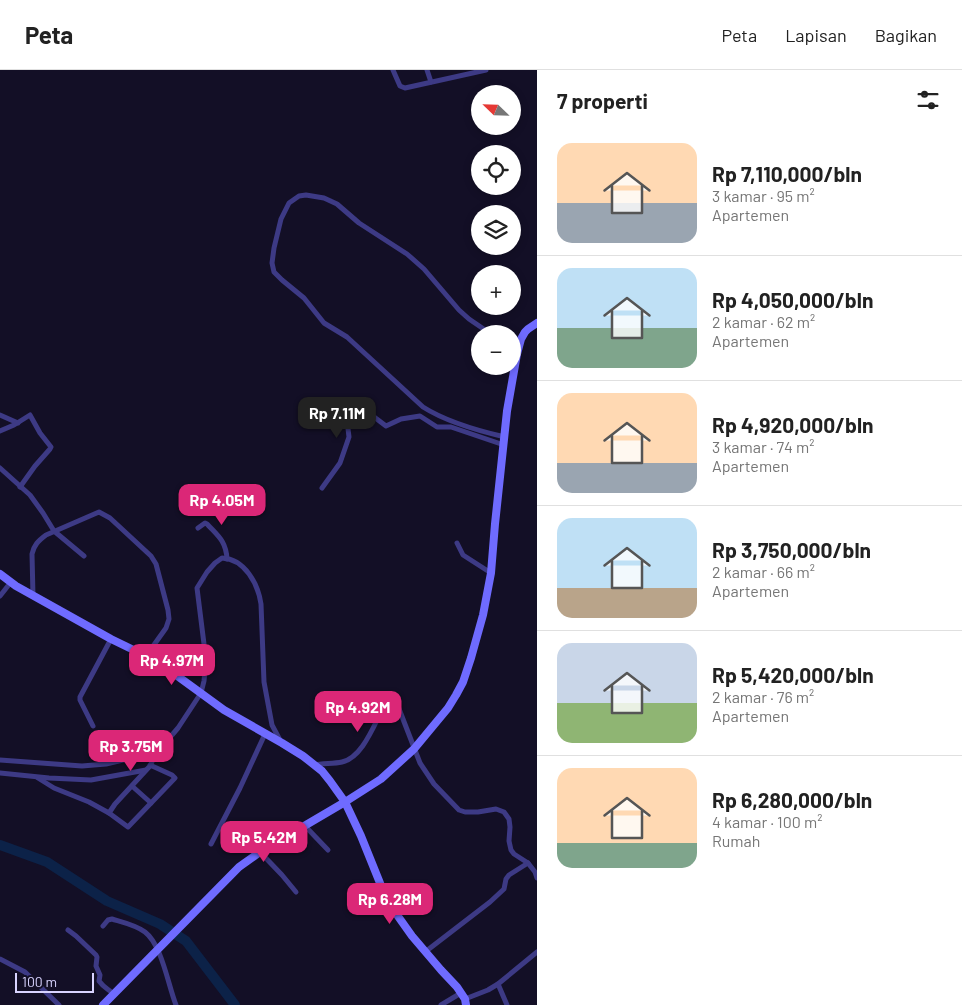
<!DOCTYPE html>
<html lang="id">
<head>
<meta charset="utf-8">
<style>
  :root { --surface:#fff; --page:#f6f6f6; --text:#222; --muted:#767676; --line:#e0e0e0; --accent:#db2777 }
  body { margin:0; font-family:Barlow,sans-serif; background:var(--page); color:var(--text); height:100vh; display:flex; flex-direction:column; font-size:19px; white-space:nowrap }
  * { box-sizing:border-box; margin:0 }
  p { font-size:16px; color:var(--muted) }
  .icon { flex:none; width:28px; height:28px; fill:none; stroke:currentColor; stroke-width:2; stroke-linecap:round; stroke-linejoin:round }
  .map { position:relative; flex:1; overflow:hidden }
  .details { display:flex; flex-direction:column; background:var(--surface); width:425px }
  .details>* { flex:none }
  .needle { width:32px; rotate:293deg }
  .fabs { position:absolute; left:471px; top:15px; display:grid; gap:10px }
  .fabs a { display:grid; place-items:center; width:50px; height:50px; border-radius:50%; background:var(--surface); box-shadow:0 2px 8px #0003; font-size:25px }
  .scale { position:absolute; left:15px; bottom:12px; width:79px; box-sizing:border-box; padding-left:5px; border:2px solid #d9d4ff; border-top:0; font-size:14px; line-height:18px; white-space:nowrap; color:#d9d4ff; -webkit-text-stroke:4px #130f26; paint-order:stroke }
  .price { position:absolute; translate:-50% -42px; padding:0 11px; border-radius:10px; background:var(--accent); color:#fff; font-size:16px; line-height:32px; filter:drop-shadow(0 1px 2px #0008) }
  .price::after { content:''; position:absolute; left:50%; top:30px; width:15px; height:11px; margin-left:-8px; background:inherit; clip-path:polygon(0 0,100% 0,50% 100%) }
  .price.current { background:#222; color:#fff }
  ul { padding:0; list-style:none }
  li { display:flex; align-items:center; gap:15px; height:125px; padding:0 20px }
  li+li { border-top:1px solid var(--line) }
  li span { display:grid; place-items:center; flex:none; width:140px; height:100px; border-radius:15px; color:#555 }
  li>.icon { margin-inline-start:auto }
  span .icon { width:60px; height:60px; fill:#fffc; stroke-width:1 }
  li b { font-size:21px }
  h2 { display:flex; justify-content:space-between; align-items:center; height:60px; padding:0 20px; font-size:21px }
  header { display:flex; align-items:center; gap:30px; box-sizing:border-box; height:70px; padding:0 25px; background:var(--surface); border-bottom:1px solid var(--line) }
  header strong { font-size:24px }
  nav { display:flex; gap:28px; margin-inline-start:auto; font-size:18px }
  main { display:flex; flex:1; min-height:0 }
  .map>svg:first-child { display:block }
</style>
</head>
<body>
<header>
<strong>Peta</strong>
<nav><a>Peta</a><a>Lapisan</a><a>Bagikan</a></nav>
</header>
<main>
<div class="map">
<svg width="537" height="935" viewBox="0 0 537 935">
  <rect width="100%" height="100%" fill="#130f26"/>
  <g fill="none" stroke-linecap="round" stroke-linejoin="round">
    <polyline stroke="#0c2248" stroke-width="10" points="0,775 47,792 107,831 160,854 186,871 235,935"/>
    <g stroke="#3d3a85" stroke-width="5">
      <polyline points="393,0 400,16 405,18 486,0"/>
      <polyline points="427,0 431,12"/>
      <path d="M491 264 469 249 459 240 424 199 407 184 359 153 337 134 324 128 306 125 299 126 289 133 281 149 274 178 272 193 274 202 282 210 304 228 324 253 347 267 423 337C445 351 479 361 505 367"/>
      <polyline points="0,345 18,353"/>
      <polyline points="0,361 14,355 30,345 40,363 51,377 50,379 35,396 20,417"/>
      <polyline points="0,398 30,425 43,443 54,461 84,486"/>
      <polyline points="322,418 340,393 349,367 346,342 357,334 386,356 401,349 420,346 437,357 451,357 504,375"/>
      <path d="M198 458 205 453 207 454C218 466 226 471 227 489"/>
      <polyline points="457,473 463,485 491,503"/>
      <polyline points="0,526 11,512"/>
      <path d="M33 526 32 484C34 475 38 471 46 465L99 442 110 448 151 486 156 494 168 540 169 549 166 558 146 586"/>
      <polyline points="93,656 80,630 80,627 111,569"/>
      <path d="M0 690 82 696 106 694 145 685 157 680 166 672 178 658 201 623 204 611 205 600 204 574 197 518 207 502 215 493 222 488C245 489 258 514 261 534L264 612 272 655 281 672"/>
      <polyline points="150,695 172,705 175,708 128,757 109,743 115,734 150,696 157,681"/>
      <path d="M314 695C323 693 333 694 342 692 364 687 375 651 386 633L390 629H394L396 631 420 693 434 714 459 740 465 742H478L496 739 504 742 509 749 510 757 509 771 511 780 514 784 528 793 509 805 506 809 504 819 490 832 425 882"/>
      <polyline points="0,703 49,708 91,710 146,700"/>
      <polyline points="38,708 54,718 89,732 109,743"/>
      <polyline points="132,716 151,733"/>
      <polyline points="305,756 328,780"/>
      <polyline points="211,774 240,718 265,664"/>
      <polyline points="260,782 282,805 296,822"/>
      <polyline points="528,793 535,802 537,808"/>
      <path d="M103 856 108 850 112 849C122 852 136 855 145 862 162 875 168 915 176 935"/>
      <path d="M68 860 76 866 96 885 97 887 96 896 100 905 99 911C104 918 108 919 114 924"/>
      <polyline points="0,889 25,902 59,935"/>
      <polyline points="498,914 507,935"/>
      <polyline points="465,929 488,920 498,914 537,882"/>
      <polyline points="441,935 461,923"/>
    </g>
    <g stroke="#6f6bff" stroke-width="8">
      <polyline points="0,504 16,516 111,569 146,586 165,597 224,640 282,673 303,686 322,701 330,711 345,732 361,766 384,823 390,835 412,866 441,900 457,917 465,929 466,935"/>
      <polyline points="103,935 239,797 260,782 345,732 381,709 414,679 448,638 456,625 463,612 471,588 483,545 491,503 495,454 507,341 517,284 521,269 525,262 528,259 537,253"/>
    </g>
  </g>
</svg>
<div class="fabs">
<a><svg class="needle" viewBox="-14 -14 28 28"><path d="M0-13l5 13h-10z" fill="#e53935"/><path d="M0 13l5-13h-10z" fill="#767676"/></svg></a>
<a><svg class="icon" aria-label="locate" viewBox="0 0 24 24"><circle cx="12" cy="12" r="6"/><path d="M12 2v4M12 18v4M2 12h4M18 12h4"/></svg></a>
<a><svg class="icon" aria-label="layers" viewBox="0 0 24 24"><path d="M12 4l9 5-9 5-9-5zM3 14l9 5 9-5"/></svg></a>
<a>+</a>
<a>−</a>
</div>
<div class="scale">100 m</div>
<b class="price current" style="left:337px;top:369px">Rp 7.11M</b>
<b class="price" style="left:222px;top:456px">Rp 4.05M</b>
<b class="price" style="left:172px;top:616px">Rp 4.97M</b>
<b class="price" style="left:358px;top:663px">Rp 4.92M</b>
<b class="price" style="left:131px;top:702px">Rp 3.75M</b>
<b class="price" style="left:264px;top:793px">Rp 5.42M</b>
<b class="price" style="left:390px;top:855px">Rp 6.28M</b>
</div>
<section class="details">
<h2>7 properti<svg class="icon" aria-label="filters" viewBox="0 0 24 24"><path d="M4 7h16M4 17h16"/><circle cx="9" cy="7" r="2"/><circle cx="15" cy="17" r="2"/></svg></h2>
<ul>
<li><span style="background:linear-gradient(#ffd9b3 60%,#9aa5b1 0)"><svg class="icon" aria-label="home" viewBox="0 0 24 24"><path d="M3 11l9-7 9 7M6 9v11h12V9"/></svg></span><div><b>Rp 7,110,000/bln</b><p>3 kamar · 95 m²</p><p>Apartemen</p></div></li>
<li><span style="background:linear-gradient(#bfe0f5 60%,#7fa58c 0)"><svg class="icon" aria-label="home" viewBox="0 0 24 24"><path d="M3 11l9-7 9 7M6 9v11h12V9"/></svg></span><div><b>Rp 4,050,000/bln</b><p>2 kamar · 62 m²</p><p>Apartemen</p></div></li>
<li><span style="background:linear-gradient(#ffd9b3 70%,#9aa5b1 0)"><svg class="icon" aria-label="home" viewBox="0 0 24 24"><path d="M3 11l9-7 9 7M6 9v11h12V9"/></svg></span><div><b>Rp 4,920,000/bln</b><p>3 kamar · 74 m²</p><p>Apartemen</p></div></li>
<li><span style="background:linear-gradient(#bfe0f5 70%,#b9a48a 0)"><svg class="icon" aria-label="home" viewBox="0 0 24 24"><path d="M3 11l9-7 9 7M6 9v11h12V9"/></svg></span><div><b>Rp 3,750,000/bln</b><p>2 kamar · 66 m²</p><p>Apartemen</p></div></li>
<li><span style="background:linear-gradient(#c9d6e8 60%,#8fb573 0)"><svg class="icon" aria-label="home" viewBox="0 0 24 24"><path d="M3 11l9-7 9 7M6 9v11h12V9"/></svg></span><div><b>Rp 5,420,000/bln</b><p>2 kamar · 76 m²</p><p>Apartemen</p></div></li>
<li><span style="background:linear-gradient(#ffd9b3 75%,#7fa58c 0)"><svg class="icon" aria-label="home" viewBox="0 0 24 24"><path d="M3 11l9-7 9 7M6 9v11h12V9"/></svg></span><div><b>Rp 6,280,000/bln</b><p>4 kamar · 100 m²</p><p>Rumah</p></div></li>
</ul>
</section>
</main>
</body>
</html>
